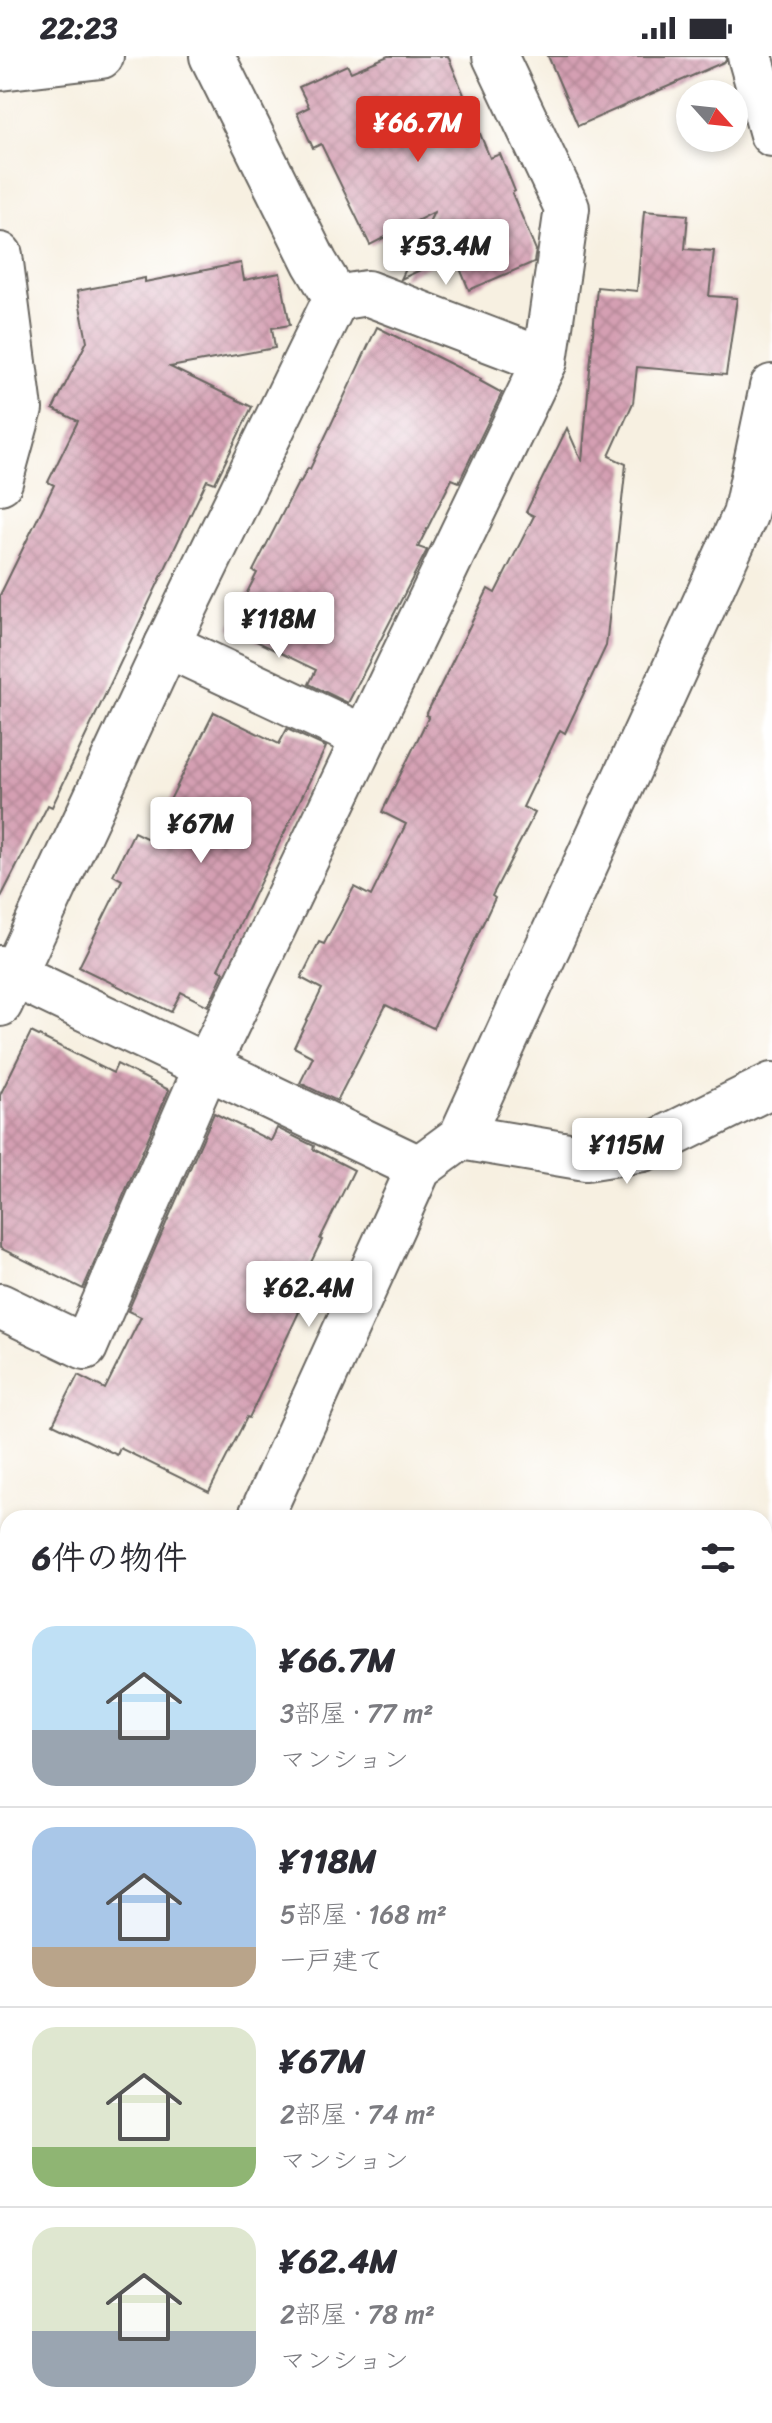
<!DOCTYPE html>
<html lang="ja">
<head>
<meta charset="utf-8">
<style>
  :root { --surface:#fff; --page:#f2f2f3; --text:#2b2b33; --muted:#7c7c81; --line:#e1e1e2; --accent:#d93025 }
  body { margin:0; font-family:Sriracha,"Klee One",sans-serif; background:var(--page); color:var(--text); height:100vh; display:flex; flex-direction:column; font-size:30px; white-space:nowrap }
  * { box-sizing:border-box; margin:0 }
  p { font-size:26px; color:var(--muted) }
  .icon { flex:none; width:44px; height:44px; fill:none; stroke:currentColor; stroke-width:2; stroke-linecap:round; stroke-linejoin:round }
  .map { position:relative; flex:1; overflow:hidden }
  .panel { position:absolute; left:0px; top:1454px; width:772px; height:914px; display:flex; flex-direction:column; background:var(--surface); border-radius:24px 24px 0 0; box-shadow:0 4px 12px #0003 }
  .panel>* { flex:none }
  .needle { width:52px; rotate:117deg }
  .controls { position:absolute; left:676px; top:24px; display:grid; gap:16px }
  .controls a { display:grid; place-items:center; width:72px; height:72px; border-radius:50%; background:var(--surface); box-shadow:0 4px 12px #0003; font-size:40px }
  .price { position:absolute; translate:-50% -68px; padding:0 18px; border-radius:8px; background:#fff; color:#222; font-size:26px; line-height:52px; filter:drop-shadow(0 2px 4px #0008) }
  .price::after { content:''; position:absolute; left:50%; top:48px; width:24px; height:18px; margin-left:-12px; background:inherit; clip-path:polygon(0 0,100% 0,50% 100%) }
  .price.selected { background:var(--accent); color:#fff }
  ul { padding:0; list-style:none }
  li { display:flex; align-items:center; gap:24px; height:200px; padding:0 32px }
  li+li { border-top:2px solid var(--line) }
  li span { display:grid; place-items:center; flex:none; width:224px; height:160px; border-radius:24px; color:#555 }
  li>.icon { margin-inline-start:auto }
  span .icon { width:96px; height:96px; fill:#fffc; stroke-width:1 }
  li b { font-size:34px }
  h2 { display:flex; justify-content:space-between; align-items:center; height:96px; padding:0 32px; font-size:34px }
  .status { display:flex; justify-content:space-between; align-items:center; height:56px; padding:0 40px; background:var(--surface); direction:ltr }
  .status svg { height:22px; fill:currentColor }
  .map>svg:first-child { display:block }
</style>
</head>
<body>
<div class="status"><b>22:23</b><svg viewBox="0 0 49 12"><path d="M0 12V9h3v3zM5 12V6h3v6zM10 12V3h3v9zM15 12V0h3v12zM26 1h20v11H26zM47 4h2v5h-2z"/></svg></div>
<div class="map">
<svg width="772" height="2367" viewBox="0 0 772 2367">
  <defs>
    <pattern id="building-cross-hatch" width="8" height="8" patternUnits="userSpaceOnUse" patternTransform="scale(2)"><rect width="8" height="8" fill="#d49fb2"/><path d="M0 0l8 8M0 8l8-8" fill="none" stroke="#b58898"/></pattern>
  </defs>
  <rect width="100%" height="100%" fill="#fff"/>
  <filter id="ink" filterUnits="userSpaceOnUse"><feTurbulence type="fractalNoise" baseFrequency=".0125" numOctaves="2"/><feDisplacementMap in="SourceGraphic" scale="16" xChannelSelector="R" yChannelSelector="G"/><feConvolveMatrix kernelMatrix="1 2 1 2 8 2 1 2 1" color-interpolation-filters="sRGB"/></filter>
  <filter id="wash" filterUnits="userSpaceOnUse"><feTurbulence type="fractalNoise" baseFrequency=".006" numOctaves="4" result="noise"/><feDisplacementMap in="SourceGraphic" scale="32" xChannelSelector="R" yChannelSelector="G"/><feGaussianBlur stdDeviation="1.8" result="paint"/><feColorMatrix in="noise" values="0 0 0 0 0 0 0 0 0 0 0 0 0 0 0 0 0 1.4 0 .05"/><feComposite in="paint" operator="in"/></filter>
  <g filter="url(#wash)">
    <rect width="100%" height="100%" fill="#f7f0e1"/>
    <g fill="none" stroke-linecap="round" stroke-linejoin="round">
      <g stroke="#4eafcd" stroke-width="88">
        <polyline points="0,2147 8,2147"/>
        <polyline points="764,2200 772,2201"/>
      </g>
    </g>
    <g id="blocks">
      <g fill="url(#building-cross-hatch)">
        <polygon points="388,0 448,0 490,102 500,98 515,135 512,137 536,194 534,206 469,234 454,198 401,223 434,156 370,189 321,88 313,92 297,57 309,51 299,31 347,9 351,16"/>
        <polygon points="548,0 726,0 726,5 578,70"/>
        <polygon points="644,155 688,159 685,193 714,195 709,240 737,242 726,319 637,311 633,347 609,400 626,408 606,590 565,677 560,674 523,751 535,757 492,840 495,842 433,972 386,949 337,1045 300,1027 313,1001 294,991 322,933 301,922 319,886 324,888 354,831 371,840 406,768 382,756 429,660 426,659 488,533 495,537 534,460 526,456 567,372 582,406 597,231 637,235"/>
        <polygon points="241,207 244,224 280,217 290,269 272,272 275,292 170,311 252,351 215,427 207,424 52,751 48,749 0,843 0,539 54,429 48,426 78,365 53,353 87,285 77,235 145,222 145,226"/>
        <polygon points="377,271 481,323 480,325 502,337 459,426 452,423 418,491 427,494 348,647 309,628 316,614 229,572 257,517 253,515 299,425 300,427 308,412 310,413"/>
        <polygon points="214,656 279,688 287,673 326,691 218,913 224,916 208,950 181,936 171,956 79,911 122,824 113,819 134,776 150,784"/>
        <polygon points="31,976 113,1017 117,1008 169,1034 83,1233 0,1192 0,1039"/>
        <polygon points="214,1057 271,1085 277,1072 314,1090 313,1093 354,1114 320,1183 322,1184 289,1251 299,1256 249,1362 247,1361 209,1436 120,1392 117,1399 53,1368 78,1319 105,1333 141,1261 128,1255"/>
      </g>
    </g>
  </g>
  <g filter="url(#ink)">
    <use href="#blocks" fill-opacity="0" stroke="#696661" stroke-width="2"/>
    <g fill="none" stroke-linecap="round" stroke-linejoin="round">
      <defs>
        <g id="minor">
          <polyline points="750,0 772,78"/>
          <polyline points="0,12 101,0"/>
          <polyline points="0,199 20,353 0,426"/>
          <polyline points="336,242 367,237 545,305"/>
          <polyline points="167,589 363,681"/>
          <polyline points="0,912 419,1112"/>
          <polyline points="0,948 167,589 336,242 315,207 212,0"/>
          <polyline points="461,1081 586,1102 643,1093 772,1029"/>
          <polyline points="0,1250 85,1291 207,1010 545,305 567,152 495,0"/>
          <polyline points="260,1462 419,1112 461,1081 745,459 772,331"/>
          <polyline points="764,1899 772,1898"/>
          <polyline points="0,1949 8,1949"/>
          <polyline points="764,2024 772,2024"/>
          <polyline points="0,2310 8,2311"/>
          <polyline points="522,2367 522,2360"/>
        </g>
      </defs>
      <use href="#minor" stroke="#696661" stroke-width="48"/>
      <polyline stroke="#696661" stroke-width="5" stroke-dasharray="2 6" stroke-linecap="butt" points="764,2357 772,2357"/>
      <use href="#minor" stroke="#fff" stroke-width="44"/>
    </g>
  </g>
</svg>
<div class="controls">
<a><svg class="needle" viewBox="-14 -14 28 28"><path d="M0-13l5 13h-10z" fill="#e53935"/><path d="M0 13l5-13h-10z" fill="#7c7c81"/></svg></a>
</div>
<b class="price selected" style="left:418px;top:108px">¥66.7M</b>
<b class="price" style="left:446px;top:231px">¥53.4M</b>
<b class="price" style="left:279px;top:604px">¥118M</b>
<b class="price" style="left:201px;top:809px">¥67M</b>
<b class="price" style="left:627px;top:1130px">¥115M</b>
<b class="price" style="left:309px;top:1273px">¥62.4M</b>
<section class="panel">
<h2>6件の物件<svg class="icon" aria-label="filters" viewBox="0 0 24 24"><path d="M4 7h16M4 17h16"/><circle cx="9" cy="7" r="2"/><circle cx="15" cy="17" r="2"/></svg></h2>
<ul>
<li><span style="background:linear-gradient(#bfe0f5 65%,#9aa5b1 0)"><svg class="icon" aria-label="home" viewBox="0 0 24 24"><path d="M3 11l9-7 9 7M6 9v11h12V9"/></svg></span><div><b>¥66.7M</b><p>3部屋 · 77 m²</p><p>マンション</p></div></li>
<li><span style="background:linear-gradient(#a9c7e8 75%,#b9a48a 0)"><svg class="icon" aria-label="home" viewBox="0 0 24 24"><path d="M3 11l9-7 9 7M6 9v11h12V9"/></svg></span><div><b>¥118M</b><p>5部屋 · 168 m²</p><p>一戸建て</p></div></li>
<li><span style="background:linear-gradient(#dfe7d0 75%,#8fb573 0)"><svg class="icon" aria-label="home" viewBox="0 0 24 24"><path d="M3 11l9-7 9 7M6 9v11h12V9"/></svg></span><div><b>¥67M</b><p>2部屋 · 74 m²</p><p>マンション</p></div></li>
<li><span style="background:linear-gradient(#dfe7d0 65%,#9aa5b1 0)"><svg class="icon" aria-label="home" viewBox="0 0 24 24"><path d="M3 11l9-7 9 7M6 9v11h12V9"/></svg></span><div><b>¥62.4M</b><p>2部屋 · 78 m²</p><p>マンション</p></div></li>
</ul>
</section>
</div>
</body>
</html>
